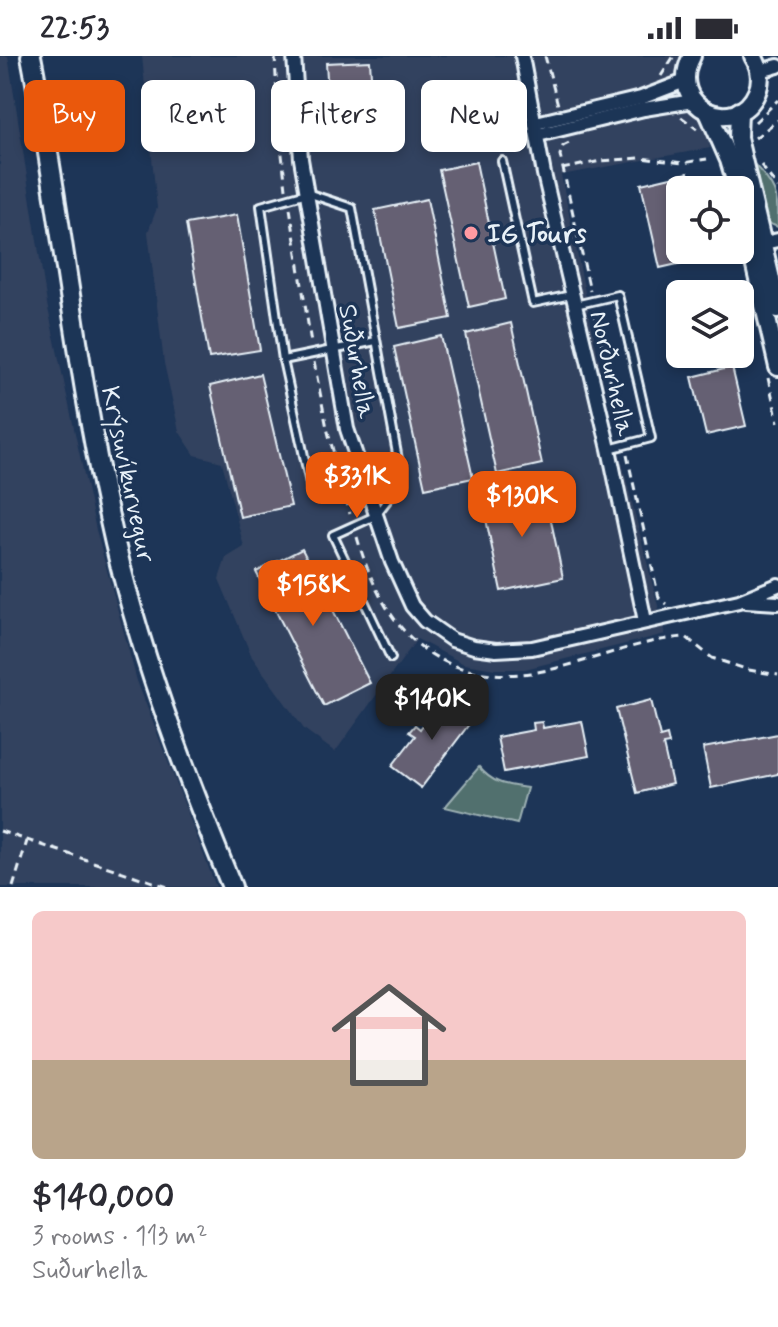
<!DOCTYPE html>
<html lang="en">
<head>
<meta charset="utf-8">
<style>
  :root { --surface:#fff; --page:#f2f2f3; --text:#2b2b33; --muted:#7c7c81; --accent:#ea580c }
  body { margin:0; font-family:Mynerve,sans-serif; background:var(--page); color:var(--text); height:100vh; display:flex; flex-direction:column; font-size:30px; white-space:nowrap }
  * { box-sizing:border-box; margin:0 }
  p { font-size:26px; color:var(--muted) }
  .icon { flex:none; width:44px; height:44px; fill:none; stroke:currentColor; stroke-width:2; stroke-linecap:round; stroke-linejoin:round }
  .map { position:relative; height:831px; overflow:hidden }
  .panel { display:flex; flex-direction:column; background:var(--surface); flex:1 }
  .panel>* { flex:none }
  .top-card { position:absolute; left:24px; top:24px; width:730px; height:72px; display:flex; gap:16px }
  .controls { position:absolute; left:666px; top:120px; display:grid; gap:16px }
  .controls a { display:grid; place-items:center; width:88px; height:88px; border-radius:12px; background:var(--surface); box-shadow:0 4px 12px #0003; font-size:40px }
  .price { position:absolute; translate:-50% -68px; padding:0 18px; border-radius:16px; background:var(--accent); color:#fff; font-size:26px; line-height:52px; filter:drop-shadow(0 2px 4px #0008) }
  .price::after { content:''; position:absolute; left:50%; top:48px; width:24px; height:18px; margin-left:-12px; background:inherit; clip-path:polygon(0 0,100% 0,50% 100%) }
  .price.on { background:#222; color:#fff }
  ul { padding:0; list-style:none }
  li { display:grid; align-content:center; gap:16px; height:424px; padding:0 32px }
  li span { display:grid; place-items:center; height:248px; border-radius:12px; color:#555 }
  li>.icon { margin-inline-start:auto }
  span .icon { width:144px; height:144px; fill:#fffc; stroke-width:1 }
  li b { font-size:34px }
  .pill { padding:0 28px; border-radius:12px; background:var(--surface); box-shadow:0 4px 12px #0003; font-size:28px; line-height:72px }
  .pill.on { background:var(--accent); color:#fff }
  .status { display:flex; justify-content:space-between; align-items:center; height:56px; padding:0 40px; background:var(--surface); direction:ltr }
  .status svg { height:22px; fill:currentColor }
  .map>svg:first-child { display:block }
</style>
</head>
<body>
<div class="status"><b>22:53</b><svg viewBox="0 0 49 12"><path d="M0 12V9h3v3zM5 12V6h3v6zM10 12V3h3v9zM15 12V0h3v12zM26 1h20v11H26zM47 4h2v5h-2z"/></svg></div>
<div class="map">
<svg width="778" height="831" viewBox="0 0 778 831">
  <rect width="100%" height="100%" fill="#1d3557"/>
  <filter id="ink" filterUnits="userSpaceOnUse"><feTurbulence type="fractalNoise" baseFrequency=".0125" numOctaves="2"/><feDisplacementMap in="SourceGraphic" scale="16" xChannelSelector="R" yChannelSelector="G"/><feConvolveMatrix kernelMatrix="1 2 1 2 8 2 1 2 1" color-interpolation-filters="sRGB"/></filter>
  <g filter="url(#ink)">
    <g fill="#33425f">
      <polygon points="0,0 8,0 47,248 96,474 137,625 216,831 0,831"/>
      <polygon points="142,0 693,0 710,92 561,119 610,359 665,578 525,613 495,613 464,608 417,583 335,696 304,673 252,601 219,523 226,502 244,491 222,406 195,399 179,375 164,307 148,176 157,152"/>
    </g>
    <g fill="#516f6e" stroke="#9cb0b3" stroke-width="2">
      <path d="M752 106C776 132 778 135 778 171L765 166Z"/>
      <path d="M479 711C493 728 506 729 527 732L517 768 445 751Z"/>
    </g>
    <g fill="#656173" stroke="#e8f1f8" stroke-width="2">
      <polygon points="370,5 372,35 328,37 326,7"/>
      <polygon points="476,106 505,243 469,251 439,114"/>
      <polygon points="688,117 692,134 680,134 680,194 706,194 708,201 660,212 641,128"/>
      <polygon points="427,143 451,262 399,272 375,154"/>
      <polygon points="237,159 260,294 209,302 186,168"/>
      <polygon points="713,229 715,238 680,238 680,263 674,238"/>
      <polygon points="511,267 542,408 497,418 466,278"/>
      <polygon points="441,280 473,422 425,432 394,291"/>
      <polygon points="732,311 746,370 706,379 692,321"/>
      <polygon points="260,318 291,450 240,461 210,330"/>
      <polygon points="544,431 563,522 501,535 482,444"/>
      <polygon points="302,493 370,627 324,650 256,516"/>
      <polygon points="444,641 473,663 421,732 392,710 415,680 409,676 415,669 420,673"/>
      <polygon points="651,644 660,681 667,679 669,688 663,689 672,728 637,737 616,653"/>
      <polygon points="582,665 589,700 504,716 497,681 534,674 533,667 542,666 543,672"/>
      <polygon points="778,678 778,718 711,732 703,692"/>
    </g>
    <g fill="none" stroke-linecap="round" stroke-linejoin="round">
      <defs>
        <g id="service">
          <polyline points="502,105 533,247 571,239"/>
          <polyline points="575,249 618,239 651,382 609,393"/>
          <polyline points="283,304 376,285"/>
          <polyline points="311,432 283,304 261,150 307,137 352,152 402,425 375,460 333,479 391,602"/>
        </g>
        <g id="minor">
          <polyline points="294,0 301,103 347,373 392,506 412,550 425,565 452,584 474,591 496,594 532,592 739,545 778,529"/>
          <polyline points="522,0 544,118 609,393 645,565"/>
          <polyline points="760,15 778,10"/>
          <polyline points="536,67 641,42 685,25"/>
          <polyline points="538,79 644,53 693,45"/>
          <polyline points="764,187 778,184"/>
          <polyline points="746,545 778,547"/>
        </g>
        <g id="tertiary">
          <path d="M692 0C665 52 737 83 757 36 762 24 760 11 753 0"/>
          <polyline points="739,55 738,82 778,253"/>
          <polyline points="708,56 729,104 738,134"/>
          <polyline points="740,145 778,311"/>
        </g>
        <path id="secondary" d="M31 0C61 154 76 311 110 465 137 591 183 712 232 831"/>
      </defs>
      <use href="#service" stroke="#e8f1f8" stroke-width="12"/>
      <use href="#minor" stroke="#e8f1f8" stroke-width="18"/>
      <use href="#tertiary" stroke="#e8f1f8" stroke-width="22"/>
      <use href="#secondary" stroke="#e8f1f8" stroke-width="24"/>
      <g stroke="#e8f1f8" stroke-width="3" stroke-dasharray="8 6" stroke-linecap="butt">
        <polyline points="275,0 278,64 286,133"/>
        <polyline points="545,0 558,49"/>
        <polyline points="661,20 674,0"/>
        <polyline points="681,61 697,73"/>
        <polyline points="755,66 778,44"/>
        <polyline points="755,82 778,64"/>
        <polyline points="569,87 563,90 560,99 590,235"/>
        <polyline points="761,109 778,132"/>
        <polyline points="562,113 601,105 640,102 683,107 707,103"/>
        <polyline points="290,152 311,287"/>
        <polyline points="594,254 623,380"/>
        <polyline points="314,306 327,372 350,458"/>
        <polyline points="768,322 778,366"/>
        <polyline points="627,399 659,542 666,548"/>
        <path d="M357 481C382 569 431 629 531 617 583 610 634 584 686 581L712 602 749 614 778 619"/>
        <polyline points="0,775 168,831"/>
        <polyline points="13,831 27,785"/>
      </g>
      <use href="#service" stroke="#1d3557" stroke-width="6"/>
      <use href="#minor" stroke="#1d3557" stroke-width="12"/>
      <use href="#tertiary" stroke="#1d3557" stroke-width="16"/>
      <use href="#secondary" stroke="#1d3557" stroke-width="18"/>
    </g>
  </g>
  <circle fill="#ff9aa2" stroke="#1d3557" stroke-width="3" cx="471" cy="177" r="8"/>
  <g text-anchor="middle" stroke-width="7" stroke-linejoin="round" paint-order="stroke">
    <g font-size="26" font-weight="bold" fill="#e8f1f8" stroke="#1d3557" text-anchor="start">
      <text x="487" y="186">IG Tours</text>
    </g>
    <g font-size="26" fill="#e8f1f8" stroke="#1d3557">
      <text transform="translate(358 305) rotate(80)" y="9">Suðurhella</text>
      <text transform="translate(613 317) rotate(77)" y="9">Norðurhella</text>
      <text transform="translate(129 418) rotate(78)" y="9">Krýsuvíkurvegur</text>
    </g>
  </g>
</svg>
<div class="controls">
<a><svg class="icon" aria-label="locate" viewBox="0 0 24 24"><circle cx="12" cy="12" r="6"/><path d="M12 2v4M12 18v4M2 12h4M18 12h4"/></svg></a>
<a><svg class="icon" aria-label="layers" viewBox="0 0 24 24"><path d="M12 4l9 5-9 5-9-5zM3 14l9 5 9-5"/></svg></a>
</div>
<b class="price" style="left:357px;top:464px">$331K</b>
<b class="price" style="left:522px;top:483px">$130K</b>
<b class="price" style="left:313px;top:572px">$158K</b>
<b class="price on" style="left:432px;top:686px">$140K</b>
<div class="top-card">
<a class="pill on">Buy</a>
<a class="pill">Rent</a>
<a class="pill">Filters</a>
<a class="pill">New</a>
</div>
</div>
<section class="panel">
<ul>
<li><span style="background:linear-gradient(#f6c9c9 60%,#b9a48a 0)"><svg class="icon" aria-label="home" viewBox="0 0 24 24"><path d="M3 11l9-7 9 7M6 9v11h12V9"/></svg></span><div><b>$140,000</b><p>3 rooms · 113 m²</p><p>Suðurhella</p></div></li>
</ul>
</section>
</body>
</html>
